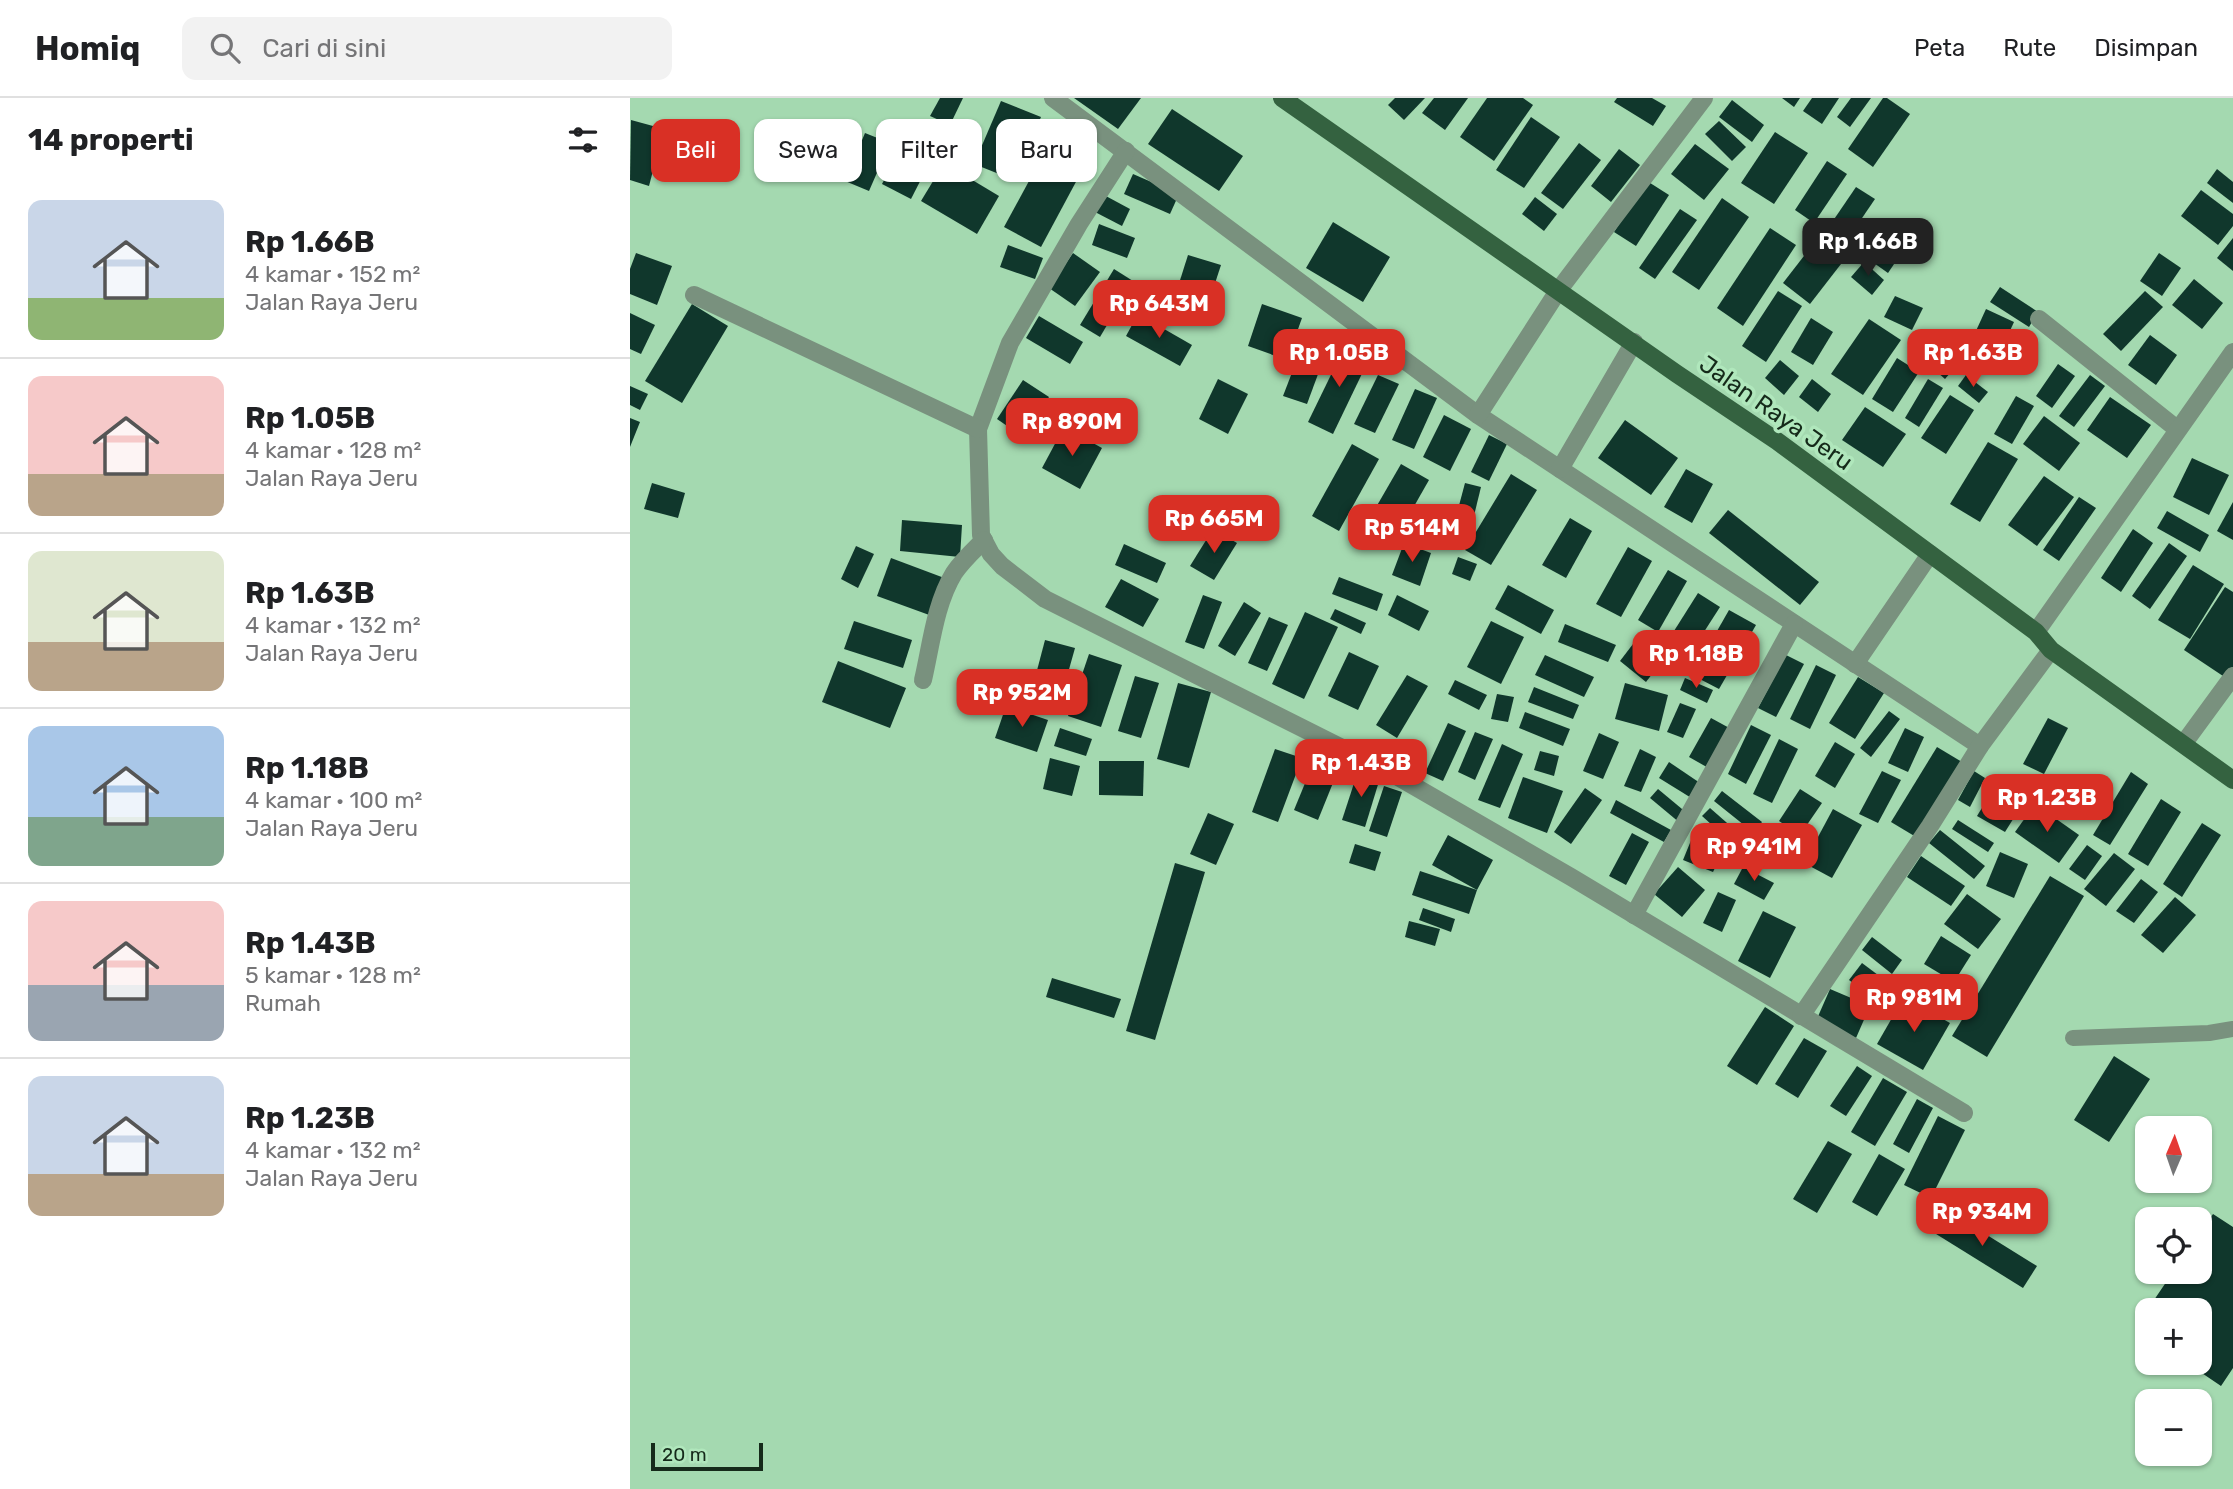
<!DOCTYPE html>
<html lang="id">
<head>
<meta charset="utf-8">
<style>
  :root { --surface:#fff; --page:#f2f2f2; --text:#202124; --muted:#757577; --line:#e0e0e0; --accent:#d93025 }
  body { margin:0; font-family:Rubik,sans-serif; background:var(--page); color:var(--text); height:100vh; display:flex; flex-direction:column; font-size:26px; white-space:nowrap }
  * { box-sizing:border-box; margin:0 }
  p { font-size:23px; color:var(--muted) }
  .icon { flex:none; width:38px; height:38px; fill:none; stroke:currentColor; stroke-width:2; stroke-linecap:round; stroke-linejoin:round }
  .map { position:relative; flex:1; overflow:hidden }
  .details { display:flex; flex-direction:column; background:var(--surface); width:630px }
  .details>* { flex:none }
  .top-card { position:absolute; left:21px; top:21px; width:665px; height:63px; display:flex; gap:14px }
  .needle { width:46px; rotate:2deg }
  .fabs { position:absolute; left:1505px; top:1018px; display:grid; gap:14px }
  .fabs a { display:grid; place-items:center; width:77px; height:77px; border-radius:14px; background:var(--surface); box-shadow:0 2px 5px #0004; font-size:35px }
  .scale { position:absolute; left:21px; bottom:18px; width:112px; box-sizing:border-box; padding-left:7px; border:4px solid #152a1a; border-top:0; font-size:19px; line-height:24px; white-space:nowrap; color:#152a1a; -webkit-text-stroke:5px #b0e7bc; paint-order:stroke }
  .price { position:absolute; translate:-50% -60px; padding:0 16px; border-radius:14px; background:var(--accent); color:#fff; font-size:23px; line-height:46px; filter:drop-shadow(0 2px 4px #0008) }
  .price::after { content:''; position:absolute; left:50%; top:42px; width:21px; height:16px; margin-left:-10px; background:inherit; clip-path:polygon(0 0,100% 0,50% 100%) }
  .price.on { background:#222; color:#fff }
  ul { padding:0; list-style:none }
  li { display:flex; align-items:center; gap:21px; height:175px; padding:0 28px }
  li+li { border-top:2px solid var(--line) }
  li span { display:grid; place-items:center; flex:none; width:196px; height:140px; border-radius:14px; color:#555 }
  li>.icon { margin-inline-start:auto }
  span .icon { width:84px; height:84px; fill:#fffc; stroke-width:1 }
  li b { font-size:30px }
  h2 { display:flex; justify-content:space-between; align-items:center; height:84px; padding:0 28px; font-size:30px }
  .chip { padding:0 24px; border-radius:14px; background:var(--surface); box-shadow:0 2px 5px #0004; font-size:24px; line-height:63px }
  .chip.on { background:var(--accent); color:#fff }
  header { display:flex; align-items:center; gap:42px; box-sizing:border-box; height:98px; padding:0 35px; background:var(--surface); border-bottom:2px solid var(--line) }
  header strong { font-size:33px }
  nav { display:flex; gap:38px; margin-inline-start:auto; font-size:24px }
  .search { width:490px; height:63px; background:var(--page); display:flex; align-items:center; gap:18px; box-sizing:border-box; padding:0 24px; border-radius:14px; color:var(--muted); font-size:26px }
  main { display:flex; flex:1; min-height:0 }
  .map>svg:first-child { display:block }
</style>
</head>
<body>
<header>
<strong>Homiq</strong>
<div class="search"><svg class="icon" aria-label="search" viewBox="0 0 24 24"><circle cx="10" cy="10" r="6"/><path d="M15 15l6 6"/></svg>Cari di sini</div>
<nav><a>Peta</a><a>Rute</a><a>Disimpan</a></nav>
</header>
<main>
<section class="details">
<h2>14 properti<svg class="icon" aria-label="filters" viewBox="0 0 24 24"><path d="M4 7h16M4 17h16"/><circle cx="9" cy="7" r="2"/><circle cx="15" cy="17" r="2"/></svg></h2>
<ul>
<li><span style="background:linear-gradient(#c9d6e8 70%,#8fb573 0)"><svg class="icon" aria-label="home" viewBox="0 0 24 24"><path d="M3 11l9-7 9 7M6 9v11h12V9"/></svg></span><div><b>Rp 1.66B</b><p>4 kamar · 152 m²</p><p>Jalan Raya Jeru</p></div></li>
<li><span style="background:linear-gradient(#f6c9c9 70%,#b9a48a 0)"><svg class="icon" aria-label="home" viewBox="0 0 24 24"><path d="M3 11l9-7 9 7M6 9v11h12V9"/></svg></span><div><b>Rp 1.05B</b><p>4 kamar · 128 m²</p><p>Jalan Raya Jeru</p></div></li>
<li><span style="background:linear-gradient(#dfe7d0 65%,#b9a48a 0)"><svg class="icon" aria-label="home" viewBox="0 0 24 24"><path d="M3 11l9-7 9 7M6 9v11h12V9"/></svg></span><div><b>Rp 1.63B</b><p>4 kamar · 132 m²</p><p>Jalan Raya Jeru</p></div></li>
<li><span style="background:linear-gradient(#a9c7e8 65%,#7fa58c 0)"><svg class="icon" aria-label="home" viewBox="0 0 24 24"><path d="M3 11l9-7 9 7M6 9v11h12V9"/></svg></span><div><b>Rp 1.18B</b><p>4 kamar · 100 m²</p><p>Jalan Raya Jeru</p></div></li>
<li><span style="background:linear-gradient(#f6c9c9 60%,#9aa5b1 0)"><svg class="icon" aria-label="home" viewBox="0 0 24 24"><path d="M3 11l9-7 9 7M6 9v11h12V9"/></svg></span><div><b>Rp 1.43B</b><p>5 kamar · 128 m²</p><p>Rumah</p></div></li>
<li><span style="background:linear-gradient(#c9d6e8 70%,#b9a48a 0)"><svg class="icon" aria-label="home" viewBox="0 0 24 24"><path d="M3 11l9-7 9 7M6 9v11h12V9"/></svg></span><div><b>Rp 1.23B</b><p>4 kamar · 132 m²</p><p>Jalan Raya Jeru</p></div></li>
</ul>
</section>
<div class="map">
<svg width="1603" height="1391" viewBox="0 0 1603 1391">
  <rect width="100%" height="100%" fill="#a4d9b0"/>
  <g fill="#10372c">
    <polygon points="310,0 333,0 320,27 300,18"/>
    <polygon points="444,0 511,0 488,31"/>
    <polygon points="765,0 795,0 774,22 758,7"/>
    <polygon points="804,0 838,0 815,32 792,15"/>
    <polygon points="857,0 893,0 903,7 864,63 830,39"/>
    <polygon points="987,0 1022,0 1036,8 1023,28 984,4"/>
    <polygon points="1152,0 1170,0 1164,9"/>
    <polygon points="1182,0 1209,0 1192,26 1173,13"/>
    <polygon points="1221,0 1241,0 1220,29 1207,19"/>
    <polygon points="1253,0 1257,0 1280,16 1243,69 1218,51"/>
    <polygon points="1102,2 1134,27 1122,44 1089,19"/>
    <polygon points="371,3 411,19 384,82 344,66"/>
    <polygon points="542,11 613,58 589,93 518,46"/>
    <polygon points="901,19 930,39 894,90 866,72"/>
    <polygon points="1,22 34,31 19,88 0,82"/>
    <polygon points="1089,23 1116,49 1102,63 1075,36"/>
    <polygon points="1145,34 1178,55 1144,106 1111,85"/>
    <polygon points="235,35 260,45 239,93 215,83"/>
    <polygon points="425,35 462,54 411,149 374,129"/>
    <polygon points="275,42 304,56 281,101 252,86"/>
    <polygon points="949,45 971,62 933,111 911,95"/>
    <polygon points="1065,46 1099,71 1074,102 1041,76"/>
    <polygon points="989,51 1010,67 981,104 961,88"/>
    <polygon points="1197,63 1217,76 1184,125 1165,112"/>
    <polygon points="314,65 369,98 347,136 291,103"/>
    <polygon points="1587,71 1603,84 1603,105 1577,85"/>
    <polygon points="503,76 549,96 540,116 494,96"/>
    <polygon points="1017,83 1039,97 1006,148 984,134"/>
    <polygon points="1226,89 1245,101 1213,148 1194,136"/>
    <polygon points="1571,92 1603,116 1603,128 1588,147 1551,118"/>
    <polygon points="474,97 500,111 492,128 465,114"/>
    <polygon points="905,99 927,116 914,133 892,116"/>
    <polygon points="1092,100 1119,119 1069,192 1042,174"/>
    <polygon points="1050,111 1067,122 1025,181 1009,170"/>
    <polygon points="1260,122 1283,138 1258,175 1234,158"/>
    <polygon points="703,124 760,159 733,204 676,170"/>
    <polygon points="469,126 505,140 497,160 462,147"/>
    <polygon points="1140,130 1166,147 1113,228 1087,210"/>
    <polygon points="1603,140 1603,173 1587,160"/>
    <polygon points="1184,145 1211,166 1180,206 1153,185"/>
    <polygon points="378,147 413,160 405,181 370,169"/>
    <polygon points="6,155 42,168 27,207 0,196 0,171"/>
    <polygon points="443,155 470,174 445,208 419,190"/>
    <polygon points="1529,155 1551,170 1532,198 1510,183"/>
    <polygon points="558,157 591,167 571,228 539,217"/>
    <polygon points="1234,164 1254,182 1242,197 1221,179"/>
    <polygon points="484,171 503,183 470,239 450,227"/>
    <polygon points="1564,181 1593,205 1572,231 1542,207"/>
    <polygon points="1370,189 1408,214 1399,229 1360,204"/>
    <polygon points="1148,193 1172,208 1136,264 1112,248"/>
    <polygon points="1515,193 1533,209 1491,253 1473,236"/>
    <polygon points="1265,198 1293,210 1282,232 1254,219"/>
    <polygon points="62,206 98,228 52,305 15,283"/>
    <polygon points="632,206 672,220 657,262 618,248"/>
    <polygon points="1356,211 1384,224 1368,259 1340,246"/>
    <polygon points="0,215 25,227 11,256 0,251"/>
    <polygon points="508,216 562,247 550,268 496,238"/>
    <polygon points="409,218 453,244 440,266 396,240"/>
    <polygon points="1181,220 1203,234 1183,267 1161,254"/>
    <polygon points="1239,221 1271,242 1233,297 1201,276"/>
    <polygon points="678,233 701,241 677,306 653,298"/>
    <polygon points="1293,237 1327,267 1315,281 1281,251"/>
    <polygon points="1520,237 1547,257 1526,287 1498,267"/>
    <polygon points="716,246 741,257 703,336 678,324"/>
    <polygon points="1267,260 1289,274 1263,314 1242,301"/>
    <polygon points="1150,262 1169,278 1154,297 1135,280"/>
    <polygon points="1428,266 1445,278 1422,310 1406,298"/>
    <polygon points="748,277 769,286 745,335 724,326"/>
    <polygon points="1336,277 1358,294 1349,305 1328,288"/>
    <polygon points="1460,277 1475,288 1444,329 1429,318"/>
    <polygon points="588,281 618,296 598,336 569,321"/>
    <polygon points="1182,281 1201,296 1188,314 1169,299"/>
    <polygon points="1298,281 1313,290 1289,329 1275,320"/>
    <polygon points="393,282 419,299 393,339 367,321"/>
    <polygon points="0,288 18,296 10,312 0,307"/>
    <polygon points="785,291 807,300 784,351 762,342"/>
    <polygon points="1320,297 1344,312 1316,356 1291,340"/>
    <polygon points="1386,298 1404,308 1382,346 1364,336"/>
    <polygon points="1480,299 1521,327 1497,360 1457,332"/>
    <polygon points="1235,309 1276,336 1253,369 1212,342"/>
    <polygon points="814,317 841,331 820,373 793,359"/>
    <polygon points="1414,318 1450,345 1429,373 1393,346"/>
    <polygon points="0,320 10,324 0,349"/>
    <polygon points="995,322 1048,360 1021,397 968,360"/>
    <polygon points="434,329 472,350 450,391 412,370"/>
    <polygon points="859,337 877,346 859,383 841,374"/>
    <polygon points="1358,344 1388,361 1350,424 1320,406"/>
    <polygon points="722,346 749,361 709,433 682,418"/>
    <polygon points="1562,360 1599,377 1579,417 1543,399"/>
    <polygon points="771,366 799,382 762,447 734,430"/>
    <polygon points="1056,371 1083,386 1062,425 1034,409"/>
    <polygon points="881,376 907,392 861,467 835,452"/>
    <polygon points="1414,378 1444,399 1407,448 1378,427"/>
    <polygon points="22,385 55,395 48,420 14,411"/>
    <polygon points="835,385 851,389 840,434 823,430"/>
    <polygon points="1449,399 1466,410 1429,463 1413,452"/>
    <polygon points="1603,404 1603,442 1587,433"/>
    <polygon points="1098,412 1189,484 1170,507 1079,435"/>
    <polygon points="1537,413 1579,437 1570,454 1527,430"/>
    <polygon points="940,420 962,433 936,480 912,467"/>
    <polygon points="272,422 332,427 330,459 270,453"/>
    <polygon points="583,431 607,445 584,482 560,468"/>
    <polygon points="1503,431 1523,445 1491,494 1471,480"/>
    <polygon points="774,445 801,455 790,488 762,477"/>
    <polygon points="1539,445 1557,458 1520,511 1502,498"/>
    <polygon points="494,446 536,465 527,485 485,467"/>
    <polygon points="226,448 244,456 228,490 211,481"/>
    <polygon points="998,449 1022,463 991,519 966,506"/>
    <polygon points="828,459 847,466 840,483 822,476"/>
    <polygon points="261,460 317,481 302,518 247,498"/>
    <polygon points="1563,467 1594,486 1560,541 1528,522"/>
    <polygon points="1038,472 1057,483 1028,534 1008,522"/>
    <polygon points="709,479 753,496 747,513 702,496"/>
    <polygon points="491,481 529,501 513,529 475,509"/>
    <polygon points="878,487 924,512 911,536 865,511"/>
    <polygon points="1595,489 1603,494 1603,576 1599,582 1554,552"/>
    <polygon points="1068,495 1090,509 1054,565 1032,552"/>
    <polygon points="573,497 592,504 574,551 555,544"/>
    <polygon points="767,497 799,513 789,533 758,517"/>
    <polygon points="614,504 631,515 605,558 588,548"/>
    <polygon points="705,511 736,525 731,536 700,521"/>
    <polygon points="1099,512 1126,527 1089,591 1062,577"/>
    <polygon points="675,514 708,529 674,601 642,586"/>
    <polygon points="639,519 658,527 637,573 618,565"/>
    <polygon points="224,523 282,542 273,570 214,551"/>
    <polygon points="861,523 894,539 871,586 837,569"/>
    <polygon points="935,526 986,547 978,564 928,544"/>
    <polygon points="415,542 445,550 429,607 400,599"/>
    <polygon points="1003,546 1029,567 1016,584 990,563"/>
    <polygon points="719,554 749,568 728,612 698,598"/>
    <polygon points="459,556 492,567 471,629 438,618"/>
    <polygon points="915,557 964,579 954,599 905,577"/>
    <polygon points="1156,557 1174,566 1146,619 1128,610"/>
    <polygon points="208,563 276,590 260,630 192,604"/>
    <polygon points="1186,567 1206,577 1180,631 1160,621"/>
    <polygon points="777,577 798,588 767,640 746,627"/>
    <polygon points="505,578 529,585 511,640 488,633"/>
    <polygon points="1228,579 1254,595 1225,641 1199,625"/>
    <polygon points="1055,580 1083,592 1077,605 1050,592"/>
    <polygon points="825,582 857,597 849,612 818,596"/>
    <polygon points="548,585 581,594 559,670 527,661"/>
    <polygon points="995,585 1038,597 1029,633 985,621"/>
    <polygon points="904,589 949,607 943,621 898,604"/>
    <polygon points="867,596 884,599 878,624 861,621"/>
    <polygon points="1050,605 1066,611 1053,640 1037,634"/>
    <polygon points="376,608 418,622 407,654 365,640"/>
    <polygon points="1259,613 1270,621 1241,659 1230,650"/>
    <polygon points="895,614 940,631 933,648 889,630"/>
    <polygon points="1081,620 1103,632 1082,672 1059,659"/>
    <polygon points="1418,620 1438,630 1414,676 1393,666"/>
    <polygon points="818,625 836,633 813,683 795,675"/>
    <polygon points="1121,627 1141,637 1116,686 1098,676"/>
    <polygon points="430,630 462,641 456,658 424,648"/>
    <polygon points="1275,630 1294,639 1278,674 1258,665"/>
    <polygon points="845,634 863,641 845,682 828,674"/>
    <polygon points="969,635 989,644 973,681 953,673"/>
    <polygon points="1149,641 1168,651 1142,705 1123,696"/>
    <polygon points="1205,644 1225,656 1205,690 1185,678"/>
    <polygon points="872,646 893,656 870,710 848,702"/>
    <polygon points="1307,649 1332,664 1286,739 1261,724"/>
    <polygon points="645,651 672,660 648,724 622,714"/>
    <polygon points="1010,651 1026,659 1011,694 994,688"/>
    <polygon points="910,653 929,658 924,678 904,672"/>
    <polygon points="420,660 450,668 442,698 413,691"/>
    <polygon points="685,661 709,670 688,722 664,712"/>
    <polygon points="469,663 514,663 513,698 469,697"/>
    <polygon points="1039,664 1073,687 1063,701 1029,680"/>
    <polygon points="728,673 750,680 735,729 712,722"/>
    <polygon points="1252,673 1271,682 1248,725 1229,716"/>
    <polygon points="1344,673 1355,680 1340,709 1328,702"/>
    <polygon points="1501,674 1518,686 1480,747 1463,737"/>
    <polygon points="1372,677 1400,694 1375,734 1347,718"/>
    <polygon points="893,679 933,693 917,735 878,720"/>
    <polygon points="754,688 772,694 757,739 739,733"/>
    <polygon points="955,690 972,702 941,746 924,734"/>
    <polygon points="1028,691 1058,716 1050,725 1020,700"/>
    <polygon points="1170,691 1192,705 1170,737 1149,723"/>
    <polygon points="1092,693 1132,724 1124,735 1084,703"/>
    <polygon points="1531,701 1551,714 1518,768 1498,756"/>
    <polygon points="986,702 1041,732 1034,744 980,715"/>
    <polygon points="1405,706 1449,737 1429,765 1385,734"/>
    <polygon points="1080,710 1121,746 1113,755 1072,718"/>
    <polygon points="1203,711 1232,727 1202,780 1174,765"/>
    <polygon points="578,715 604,726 586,767 560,756"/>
    <polygon points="1328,722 1364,745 1358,754 1322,731"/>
    <polygon points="1572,725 1591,737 1552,799 1533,786"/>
    <polygon points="1310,732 1355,768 1344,781 1299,745"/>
    <polygon points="1002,735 1019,744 996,787 979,778"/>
    <polygon points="818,737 863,762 847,792 802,767"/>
    <polygon points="1062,740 1093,753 1083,774 1053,762"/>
    <polygon points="725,746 751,754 745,773 719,765"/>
    <polygon points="1457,747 1472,758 1455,782 1439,771"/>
    <polygon points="1370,754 1398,766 1384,800 1356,788"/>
    <polygon points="1484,755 1505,771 1476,808 1454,791"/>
    <polygon points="1291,758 1335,788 1321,808 1277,779"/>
    <polygon points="545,765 575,774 525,942 496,933"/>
    <polygon points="1048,769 1075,792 1052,819 1024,796"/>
    <polygon points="1113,769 1144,785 1134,802 1104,786"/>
    <polygon points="790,773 847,792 839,816 782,797"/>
    <polygon points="1420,778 1454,798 1357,959 1322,938"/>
    <polygon points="1511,781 1528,794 1504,825 1486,813"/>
    <polygon points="1088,794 1106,802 1092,834 1073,825"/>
    <polygon points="1337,796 1371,821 1348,851 1314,826"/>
    <polygon points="1545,799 1566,817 1533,855 1511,837"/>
    <polygon points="793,810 825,821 821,834 789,822"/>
    <polygon points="1133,813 1166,829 1140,880 1108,863"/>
    <polygon points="779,823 810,831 805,848 775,839"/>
    <polygon points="1311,838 1341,857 1324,884 1294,866"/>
    <polygon points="1242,839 1272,862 1262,876 1232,852"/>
    <polygon points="1232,865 1256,883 1243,900 1219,882"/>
    <polygon points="422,880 491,901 484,920 416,899"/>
    <polygon points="1200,891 1240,908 1226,940 1186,923"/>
    <polygon points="1274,899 1320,925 1293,972 1247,946"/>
    <polygon points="1135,909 1164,928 1127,987 1097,968"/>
    <polygon points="1174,940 1197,953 1168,1000 1145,986"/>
    <polygon points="1484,958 1520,981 1479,1044 1444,1022"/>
    <polygon points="1227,968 1242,978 1216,1018 1200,1008"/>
    <polygon points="1253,980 1277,994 1245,1048 1221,1034"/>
    <polygon points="1287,1001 1303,1010 1279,1055 1263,1046"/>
    <polygon points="1308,1018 1335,1032 1301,1100 1274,1087"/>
    <polygon points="1198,1043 1222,1056 1187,1115 1163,1101"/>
    <polygon points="1249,1056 1275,1071 1247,1118 1222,1104"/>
    <polygon points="1312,1109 1407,1168 1393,1190 1298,1131"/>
    <polygon points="1583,1116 1603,1129 1603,1270 1591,1288 1557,1265 1570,1265 1570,1213 1517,1213 1517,1238 1505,1230 1543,1174 1570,1174 1570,1135"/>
  </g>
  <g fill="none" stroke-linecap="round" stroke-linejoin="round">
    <polyline stroke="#79917e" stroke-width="16" points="1443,940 1579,935 1603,931"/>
    <g stroke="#79917e" stroke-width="18">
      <polyline points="423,0 848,317 1350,648"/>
      <polyline points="496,53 449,126 380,245 348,331 351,437 361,456 372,468 415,501 756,672 941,779 1334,1015"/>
      <polyline points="64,197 348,331"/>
      <polyline points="1409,221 1547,331"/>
      <polyline points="848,317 928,193 1074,0"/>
      <polyline points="930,371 1004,244"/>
      <polyline points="1406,534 1603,254"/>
      <polyline points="1225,566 1300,456"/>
      <path d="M293 582C301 548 305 506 324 475 332 463 344 452 354 442"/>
      <polyline points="1554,645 1603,578"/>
      <polyline points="1004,817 1164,526"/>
      <polyline points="1171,918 1300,728 1350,648 1421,552"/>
    </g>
    <polyline stroke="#346240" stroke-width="18" points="652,0 1047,276 1147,343 1406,534 1421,552 1603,682"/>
  </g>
  <g text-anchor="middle" stroke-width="7" stroke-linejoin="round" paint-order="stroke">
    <g font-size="24" fill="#152a1a" stroke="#b0e7bc">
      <text transform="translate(1146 315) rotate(35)" y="8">Jalan Raya Jeru</text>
    </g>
  </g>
</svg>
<div class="fabs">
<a><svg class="needle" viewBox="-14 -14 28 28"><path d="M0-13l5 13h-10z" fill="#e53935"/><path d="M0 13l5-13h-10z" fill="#757577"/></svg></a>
<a><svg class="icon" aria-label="locate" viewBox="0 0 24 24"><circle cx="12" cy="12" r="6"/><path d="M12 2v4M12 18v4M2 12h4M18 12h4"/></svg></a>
<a>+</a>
<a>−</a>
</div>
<div class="scale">20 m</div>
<b class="price on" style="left:1238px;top:180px">Rp 1.66B</b>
<b class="price" style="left:529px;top:242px">Rp 643M</b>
<b class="price" style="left:709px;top:291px">Rp 1.05B</b>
<b class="price" style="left:1343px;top:291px">Rp 1.63B</b>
<b class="price" style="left:442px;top:360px">Rp 890M</b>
<b class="price" style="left:584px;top:457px">Rp 665M</b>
<b class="price" style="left:782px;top:466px">Rp 514M</b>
<b class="price" style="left:1066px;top:592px">Rp 1.18B</b>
<b class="price" style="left:392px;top:631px">Rp 952M</b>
<b class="price" style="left:731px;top:701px">Rp 1.43B</b>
<b class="price" style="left:1417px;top:736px">Rp 1.23B</b>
<b class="price" style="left:1124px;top:785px">Rp 941M</b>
<b class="price" style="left:1284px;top:936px">Rp 981M</b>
<b class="price" style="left:1352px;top:1150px">Rp 934M</b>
<div class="top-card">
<a class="chip on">Beli</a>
<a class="chip">Sewa</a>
<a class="chip">Filter</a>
<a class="chip">Baru</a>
</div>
</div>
</main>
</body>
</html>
